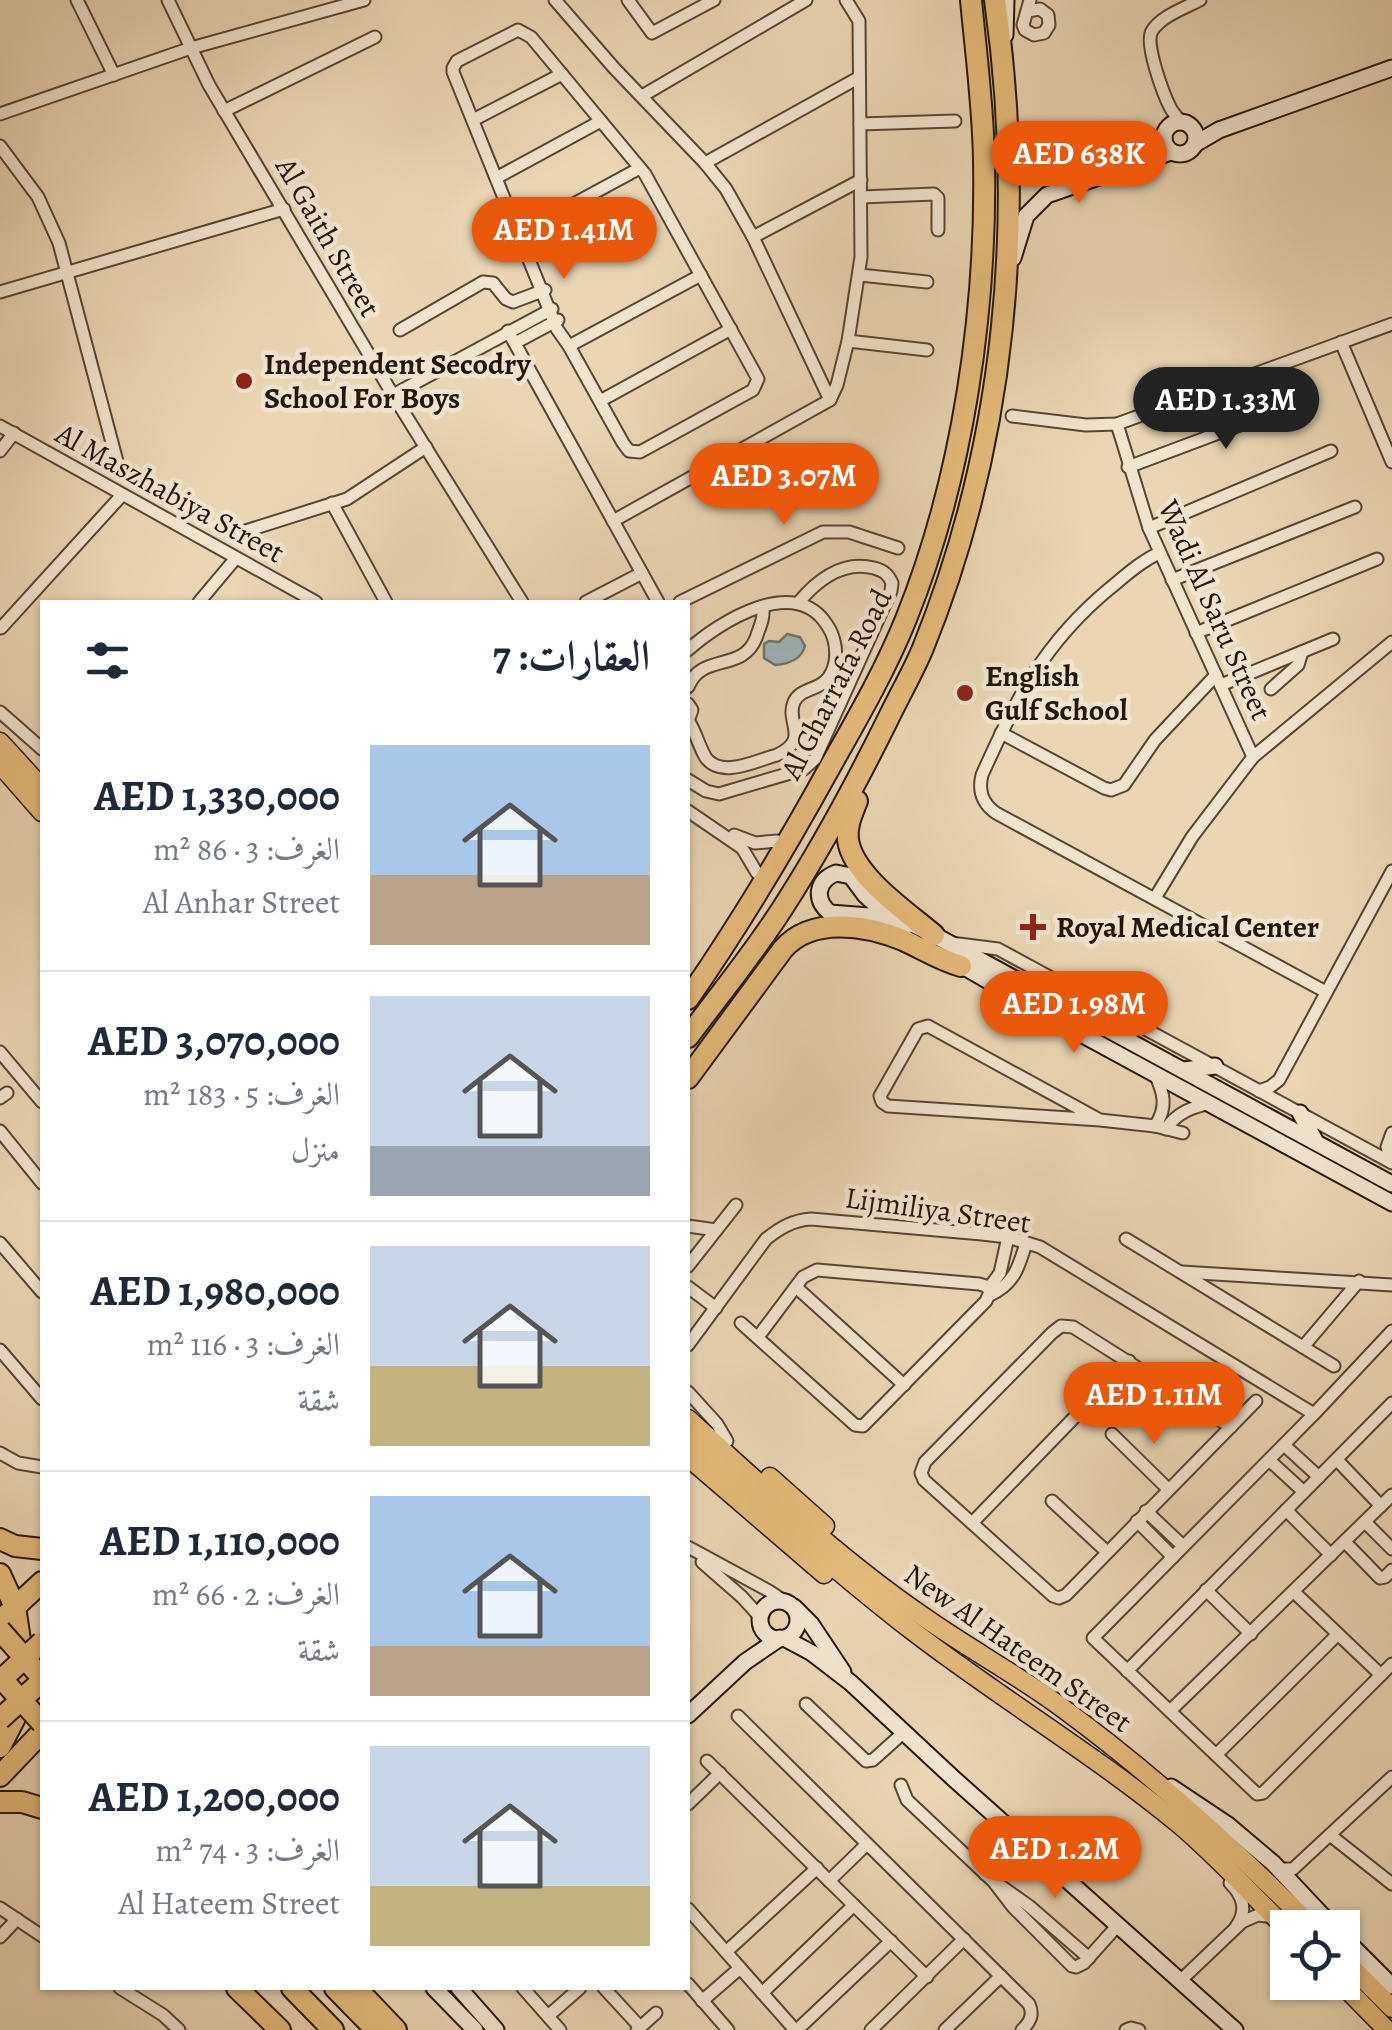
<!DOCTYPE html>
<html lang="ar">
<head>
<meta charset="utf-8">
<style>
  :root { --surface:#fff; --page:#f6f6f7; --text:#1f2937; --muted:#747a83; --line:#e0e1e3; --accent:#ea580c }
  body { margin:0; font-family:Alegreya,Amiri,serif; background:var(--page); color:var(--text); direction:rtl; height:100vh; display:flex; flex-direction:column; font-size:38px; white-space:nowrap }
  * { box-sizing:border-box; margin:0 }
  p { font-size:32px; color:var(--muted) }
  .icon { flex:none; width:55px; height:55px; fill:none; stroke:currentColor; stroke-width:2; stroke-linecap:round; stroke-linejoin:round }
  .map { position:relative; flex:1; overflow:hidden; direction:ltr }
  .side { position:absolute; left:40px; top:600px; width:650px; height:1390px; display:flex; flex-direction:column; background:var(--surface); border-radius:0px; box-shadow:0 2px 8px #0004; direction:rtl }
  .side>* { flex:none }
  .tools { position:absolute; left:1270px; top:1910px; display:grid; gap:20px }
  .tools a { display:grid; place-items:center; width:90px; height:90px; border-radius:0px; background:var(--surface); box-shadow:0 2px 8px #0004; font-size:50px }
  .price { position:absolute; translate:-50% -85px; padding:0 22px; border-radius:35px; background:var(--accent); color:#fff; font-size:32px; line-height:65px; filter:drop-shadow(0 2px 5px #0008) }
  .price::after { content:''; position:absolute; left:50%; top:60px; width:30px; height:22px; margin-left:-15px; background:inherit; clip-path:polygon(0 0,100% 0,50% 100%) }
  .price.current { background:#222; color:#fff }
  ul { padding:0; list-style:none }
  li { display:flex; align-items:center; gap:30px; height:250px; padding:0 40px }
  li+li { border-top:2px solid var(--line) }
  li span { display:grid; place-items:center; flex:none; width:280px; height:200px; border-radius:0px; color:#555 }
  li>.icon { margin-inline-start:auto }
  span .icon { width:120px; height:120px; fill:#fffc; stroke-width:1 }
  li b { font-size:42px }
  h2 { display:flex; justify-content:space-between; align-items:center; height:120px; padding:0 40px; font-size:42px }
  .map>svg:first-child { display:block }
</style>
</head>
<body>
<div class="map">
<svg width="1392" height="2030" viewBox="0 0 1392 2030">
  <rect width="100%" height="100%" fill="#ead6b3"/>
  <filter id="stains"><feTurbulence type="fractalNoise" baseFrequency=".002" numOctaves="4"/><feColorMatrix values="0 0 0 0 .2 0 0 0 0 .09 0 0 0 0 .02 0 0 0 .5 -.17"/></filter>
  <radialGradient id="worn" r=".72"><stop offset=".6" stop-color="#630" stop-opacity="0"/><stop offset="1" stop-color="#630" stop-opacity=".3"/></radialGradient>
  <path fill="#9db6b8" stroke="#6d7672" stroke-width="2.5" d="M787 634 800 637 805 646C801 660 789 664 775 665L764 658V644L769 641 779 642Z"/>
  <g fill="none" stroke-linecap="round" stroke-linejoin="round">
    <defs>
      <g id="street">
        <polyline points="77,0 114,75"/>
        <polyline points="168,0 209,85 393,395 522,602"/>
        <polyline points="555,0 614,68 705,163 726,189 753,237 830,400"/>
        <polyline points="628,0 652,33 714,0"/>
        <polyline points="1027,11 1040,9 1048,15 1049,25 1044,33 1034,35 1025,30 1023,25 1030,0"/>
        <polygon points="518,30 531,37 645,174 758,379 753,390 640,452 629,451 623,443 569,346 557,329 453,72 453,68 457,61"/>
        <polyline points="642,96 806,0"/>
        <polyline points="224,111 375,37"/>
        <polyline points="0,114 191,48 364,0"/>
        <polyline points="473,120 562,74"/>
        <path d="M1181 122C1178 118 1174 114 1171 109 1164 96 1144 43 1152 31 1161 16 1185 8 1200 0"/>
        <polyline points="860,124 955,121"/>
        <polyline points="0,146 38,197 59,243 119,469"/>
        <polyline points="705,163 858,78"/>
        <polyline points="496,178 601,121"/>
        <polyline points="862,197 934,194 938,198 938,230"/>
        <polyline points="520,233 640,168"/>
        <polyline points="753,237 861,180"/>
        <polyline points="860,275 927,282"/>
        <polyline points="0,292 284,209"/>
        <polyline points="400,330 483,282 493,283 506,299 513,302 545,290"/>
        <polyline points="508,331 658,602"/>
        <polyline points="848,341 927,350"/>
        <polyline points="1341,342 1392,462"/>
        <polyline points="515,343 558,320"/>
        <polyline points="569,346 701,275"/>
        <polyline points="393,395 552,309"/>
        <polyline points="600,401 731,329"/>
        <polyline points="1012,416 1086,425 1117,424 1392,324"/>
        <polyline points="1117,424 1149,528 1253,757"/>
        <polyline points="0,426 316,602"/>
        <polyline points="0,451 14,433"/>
        <polyline points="1128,467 1309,399"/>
        <polyline points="332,503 386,602"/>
        <polyline points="613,521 830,400 837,385 848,341 861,257 859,21 846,0"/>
        <polyline points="1149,528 1331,451"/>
        <polyline points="233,535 347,499 426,447"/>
        <path d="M1159 553C1140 562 1125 576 1109 589 1043 644 1016 699 982 775 978 791 982 803 996 813L1326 992"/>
        <polyline points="1172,580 1355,507"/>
        <polyline points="199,602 236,558"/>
        <polyline points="586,602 642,573"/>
        <polyline points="680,602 823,532 849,532 898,548"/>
        <polyline points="1,628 122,495"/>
        <polyline points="1196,633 1377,559"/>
        <path d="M688 650C719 622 795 574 827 625 834 635 837 649 835 662 829 694 802 684 794 702 785 722 811 739 777 755 757 760 722 779 706 758 699 747 696 732 688 720"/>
        <polyline points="1221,685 1333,639"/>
        <path d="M688 687C702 652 742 673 756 638 760 626 764 619 763 607"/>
        <polyline points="1271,689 1298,665 1302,652"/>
        <polyline points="688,704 692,710 688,721"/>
        <polyline points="0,712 42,749"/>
        <polyline points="1001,733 1104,788 1111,790 1124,785 1155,740 1216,675"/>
        <path d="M688 780 706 791 719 794 804 769 815 759 891 591 892 583C888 574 884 571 874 568 843 560 817 580 798 603"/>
        <polyline points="688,811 742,848 757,873"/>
        <polyline points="734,835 755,843 777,841"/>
        <polyline points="1155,898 1192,837 1253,757 1392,642"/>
        <polyline points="951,943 998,949 1392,1163"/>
        <polyline points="0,1052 42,1102"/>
        <path d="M1154 1072C1164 1093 1168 1107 1155 1126"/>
        <polyline points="1259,1091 1270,1087 1279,1080 1392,871"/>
        <polyline points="0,1098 7,1093"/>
        <polyline points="1100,1120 928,1026 918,1029 880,1096 882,1102 888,1106 1100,1120 1155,1126 1183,1133"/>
        <path d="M1166 1129C1177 1112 1193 1107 1211 1103"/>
        <polyline points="0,1131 42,1183"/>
        <polyline points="1391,1162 1387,1147 1392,1133"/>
        <polyline points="688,1226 716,1230"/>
        <polyline points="1126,1239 1334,1366"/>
        <polyline points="0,1243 42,1292"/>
        <polyline points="688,1266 736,1205"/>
        <polyline points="1182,1272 1392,1285"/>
        <polyline points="688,1287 716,1308"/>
        <polyline points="796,1287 904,1385"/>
        <polyline points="989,1288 1000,1273 1008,1237"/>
        <path d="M990 1295C1014 1284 1019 1267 1026 1243"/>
        <polyline points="741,1323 855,1425 863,1426 986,1301 990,1292 986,1286 979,1284 817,1270 803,1277 758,1337"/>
        <polyline points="1392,1331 1314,1414 1093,1638 1257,1794 1263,1793 1392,1664"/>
        <path d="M688 1345 766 1239C780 1228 793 1220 811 1219L982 1234 1008 1237 1040 1247 1314 1414"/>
        <polyline points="1303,1347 1359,1281"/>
        <polyline points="0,1350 42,1399"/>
        <polyline points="688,1392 717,1424 727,1441"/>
        <polyline points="1231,1427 1073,1327 1061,1326 1052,1333 925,1462 921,1473 924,1480 1053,1596 1059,1598 1066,1595 1256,1401"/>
        <polyline points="1112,1434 1168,1489"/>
        <polyline points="1284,1445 1319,1477"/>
        <polyline points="0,1453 18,1463 42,1467"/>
        <polyline points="1269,1460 1304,1492"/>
        <polyline points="1337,1460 1381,1506"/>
        <polyline points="1052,1501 1107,1552"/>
        <polyline points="1286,1510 1331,1555"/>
        <polyline points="1146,1511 1183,1546"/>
        <polyline points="1137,1521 1173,1557"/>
        <polyline points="1365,1522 1392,1549"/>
        <polyline points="972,1523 1129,1361"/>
        <polyline points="1345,1542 1380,1578 1385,1577 1392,1570"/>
        <polyline points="688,1547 769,1591 784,1601"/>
        <polyline points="702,1562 742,1597 761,1618"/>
        <polyline points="1206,1590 1251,1634"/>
        <polyline points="1294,1592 1381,1675"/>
        <polyline points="1127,1671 1392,1403"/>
        <polyline points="806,1704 866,1761 873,1760 903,1733"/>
        <polyline points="1170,1711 1392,1495"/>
        <path d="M738 1716 1029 2004C1034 2015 1030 2022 1022 2030"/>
        <polyline points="1216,1755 1338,1634"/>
        <polyline points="707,1761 927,1977"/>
        <polyline points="901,1785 907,1800 993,1881 1013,1907 1072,1966 1076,1967 1084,1963 1118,1925"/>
        <polyline points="688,1804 720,1773"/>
        <polyline points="1330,1835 1392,1884"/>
        <polyline points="1280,1869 1293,1869 1392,1777"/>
        <polyline points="985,1874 1020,1837"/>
        <polyline points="829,1881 867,1844"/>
        <path d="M1230 1883C1243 1896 1248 1910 1236 1927"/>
        <polyline points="1001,1886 1029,1906 1089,1958"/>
        <polyline points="0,1908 42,1936"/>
        <polyline points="688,1909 795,2030"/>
        <polyline points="0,1937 17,1919"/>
        <polyline points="726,1952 817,1868"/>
        <polyline points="1180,1981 1242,1922 1258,1915 1274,1917"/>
        <polyline points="688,1984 728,2030"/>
        <polyline points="120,1988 163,2015 179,2030"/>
        <polyline points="523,1988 560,2030"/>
        <polyline points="604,1988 640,2027"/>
        <polyline points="762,1993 854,1905"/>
        <polyline points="702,2001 740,1968"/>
        <polyline points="548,2016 580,1988"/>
        <polyline points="637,2030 656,2013"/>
        <polyline points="797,2030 891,1941"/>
        <polyline points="871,2030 964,1939"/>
        <polyline points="945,2030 1001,1976"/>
        <polyline points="1126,2030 1131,2028 1139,2030"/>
      </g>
      <g id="secondary">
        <polyline points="1005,35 1006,0"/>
        <circle cx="1180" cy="138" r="16"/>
        <polyline points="1195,144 1219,130 1392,68"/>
        <polyline points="1137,153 1154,146 1164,138"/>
        <polyline points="1013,258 1026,216 1047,195 1171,152"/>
        <path d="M903 933 869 916 830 913C814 900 816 881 836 873L851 876 865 895 876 905 934 935 1392 1184"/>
        <polyline points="954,961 1070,1028 1392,1203"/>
        <polyline points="1184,1070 1215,1066"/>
        <polyline points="1300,1113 1316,1142"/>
        <circle cx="779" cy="1620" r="19"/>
        <polyline points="794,1607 811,1624 843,1672"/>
        <polyline points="784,1638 812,1653 851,1683 953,1778 1235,2030"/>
        <polyline points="688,1715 745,1662 780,1638"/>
        <polyline points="1171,1787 1228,1825 1273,1863 1334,1928"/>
        <polyline points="1342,1936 1392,1986"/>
        <polyline points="434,1988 475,2030"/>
        <polyline points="459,1988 496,2030"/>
      </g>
      <g id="primary">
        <polyline points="0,742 42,788"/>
        <polyline points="0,764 42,812"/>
        <path d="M688 1419C763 1487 837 1557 921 1615 966 1647 1016 1674 1061 1707 1151 1773 1234 1848 1313 1928"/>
        <path d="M688 1439C762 1505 835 1571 914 1632 1000 1698 1094 1754 1179 1824 1217 1856 1252 1895 1288 1930"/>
        <polyline points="688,1457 824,1574"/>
        <polyline points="770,1477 825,1526"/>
        <polyline points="1342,1958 1392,2008"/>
        <polyline points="1340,1982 1387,2030"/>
      </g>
      <g id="highway">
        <path d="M857 801C852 814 846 826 848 840 853 876 907 912 934 935"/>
        <path d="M688 999C740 924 786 847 830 767 857 719 885 671 906 619 963 478 987 310 984 159 983 106 976 53 971 0"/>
        <path d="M688 1037C720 994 753 954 782 909 822 847 857 782 889 717 900 694 913 672 923 648 1006 443 1026 218 995 0"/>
        <path d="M688 1078 783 949C812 916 866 925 903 940 923 949 939 960 961 966"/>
        <polyline points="0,1539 15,1546 42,1549"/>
        <polyline points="0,1574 15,1607 22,1653 18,1712 0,1747"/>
        <polyline points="0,1621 42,1582"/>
        <polyline points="0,1776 42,1732"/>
        <polyline points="0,1802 22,1802 42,1808"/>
        <polyline points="237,1988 280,2030"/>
        <polyline points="292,1988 333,2030"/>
        <polyline points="335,1988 376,2030"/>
        <polyline points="356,1988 396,2030"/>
      </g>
    </defs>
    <use href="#street" stroke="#564634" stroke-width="15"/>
    <use href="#secondary" stroke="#25160a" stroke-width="19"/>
    <use href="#primary" stroke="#25160a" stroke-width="21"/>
    <use href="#highway" stroke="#25160a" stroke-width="24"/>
    <use href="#street" stroke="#f1e4ce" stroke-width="11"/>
    <use href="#secondary" stroke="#f1e4ce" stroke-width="15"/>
    <use href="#primary" stroke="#e5bb7a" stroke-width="18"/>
    <use href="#highway" stroke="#e5bb7a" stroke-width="20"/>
    <defs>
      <g id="highway-bridge">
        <polyline points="0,1630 42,1678"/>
        <polyline points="0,1677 42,1723"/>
        <polyline points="0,1681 42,1642"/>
        <polyline points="0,1719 42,1681"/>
      </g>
    </defs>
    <use href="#highway-bridge" stroke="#25160a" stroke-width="24" stroke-linecap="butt"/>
    <use href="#highway-bridge" stroke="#e5bb7a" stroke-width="20"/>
  </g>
  <g fill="#8f2418" stroke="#f1e4ce" stroke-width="4">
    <circle cx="244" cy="381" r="10"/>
    <circle cx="965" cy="693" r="10"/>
    <path d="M1028 912h10v10h10v10h-10v10h-10v-10h-10v-10h10z"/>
  </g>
  <g text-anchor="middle" stroke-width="9" stroke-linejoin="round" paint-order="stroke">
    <g font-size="30" fill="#25160a" stroke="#f1e4ce">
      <text transform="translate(328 237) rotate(60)" y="10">Al Gaith Street</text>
      <text transform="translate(170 493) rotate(29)" y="10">Al Maszhabiya Street</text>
      <text transform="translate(1215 610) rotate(66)" y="10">Wadi Al Saru Street</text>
      <text transform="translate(836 684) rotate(-63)" y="10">Al Gharrafa Road</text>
      <text transform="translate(938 1210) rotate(8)" y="10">Lijmiliya Street</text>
      <text transform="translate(1018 1648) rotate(35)" y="10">New Al Hateem Street</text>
    </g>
    <g font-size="30" font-weight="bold" fill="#25160a" stroke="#f1e4ce" text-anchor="start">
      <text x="264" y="374">Independent Secodry<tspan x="264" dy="34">School For Boys</tspan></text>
      <text x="985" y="686">English<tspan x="985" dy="34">Gulf School</tspan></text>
      <text x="1056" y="937">Royal Medical Center</text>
    </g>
  </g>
  <rect width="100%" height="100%" filter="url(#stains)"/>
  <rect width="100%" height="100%" fill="url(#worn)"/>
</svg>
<div class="tools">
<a><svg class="icon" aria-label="locate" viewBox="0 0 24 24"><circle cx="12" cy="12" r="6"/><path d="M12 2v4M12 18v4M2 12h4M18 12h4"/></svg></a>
</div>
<b class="price" style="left:1079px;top:206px">AED 638K</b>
<b class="price" style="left:564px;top:282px">AED 1.41M</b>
<b class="price current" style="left:1226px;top:452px">AED 1.33M</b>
<b class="price" style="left:784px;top:528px">AED 3.07M</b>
<b class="price" style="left:1074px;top:1056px">AED 1.98M</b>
<b class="price" style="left:1154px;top:1447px">AED 1.11M</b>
<b class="price" style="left:1055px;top:1901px">AED 1.2M</b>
<section class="side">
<h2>العقارات: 7<svg class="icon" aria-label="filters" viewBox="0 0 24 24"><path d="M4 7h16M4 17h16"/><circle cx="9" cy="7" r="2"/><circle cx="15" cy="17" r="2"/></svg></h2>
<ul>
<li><span style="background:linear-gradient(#a9c7e8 65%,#b9a48a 0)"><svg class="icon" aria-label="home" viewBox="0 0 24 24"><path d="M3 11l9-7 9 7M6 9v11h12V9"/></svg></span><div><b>AED 1,330,000</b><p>الغرف: 3 · 86 m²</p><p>Al Anhar Street</p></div></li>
<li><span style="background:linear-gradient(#c9d6e8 75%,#9aa5b1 0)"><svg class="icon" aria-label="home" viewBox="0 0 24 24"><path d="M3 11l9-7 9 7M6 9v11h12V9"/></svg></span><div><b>AED 3,070,000</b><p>الغرف: 5 · 183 m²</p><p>منزل</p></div></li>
<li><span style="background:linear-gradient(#c9d6e8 60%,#c2b280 0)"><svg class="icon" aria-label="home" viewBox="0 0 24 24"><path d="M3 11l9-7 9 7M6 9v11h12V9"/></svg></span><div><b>AED 1,980,000</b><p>الغرف: 3 · 116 m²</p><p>شقة</p></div></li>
<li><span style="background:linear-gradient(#a9c7e8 75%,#b9a48a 0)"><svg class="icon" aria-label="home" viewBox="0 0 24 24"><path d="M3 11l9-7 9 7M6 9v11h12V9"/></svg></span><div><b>AED 1,110,000</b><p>الغرف: 2 · 66 m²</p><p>شقة</p></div></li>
<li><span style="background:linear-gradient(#c9d6e8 70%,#c2b280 0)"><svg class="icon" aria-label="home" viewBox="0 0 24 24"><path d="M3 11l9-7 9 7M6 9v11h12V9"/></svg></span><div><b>AED 1,200,000</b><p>الغرف: 3 · 74 m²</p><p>Al Hateem Street</p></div></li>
</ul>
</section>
</div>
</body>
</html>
